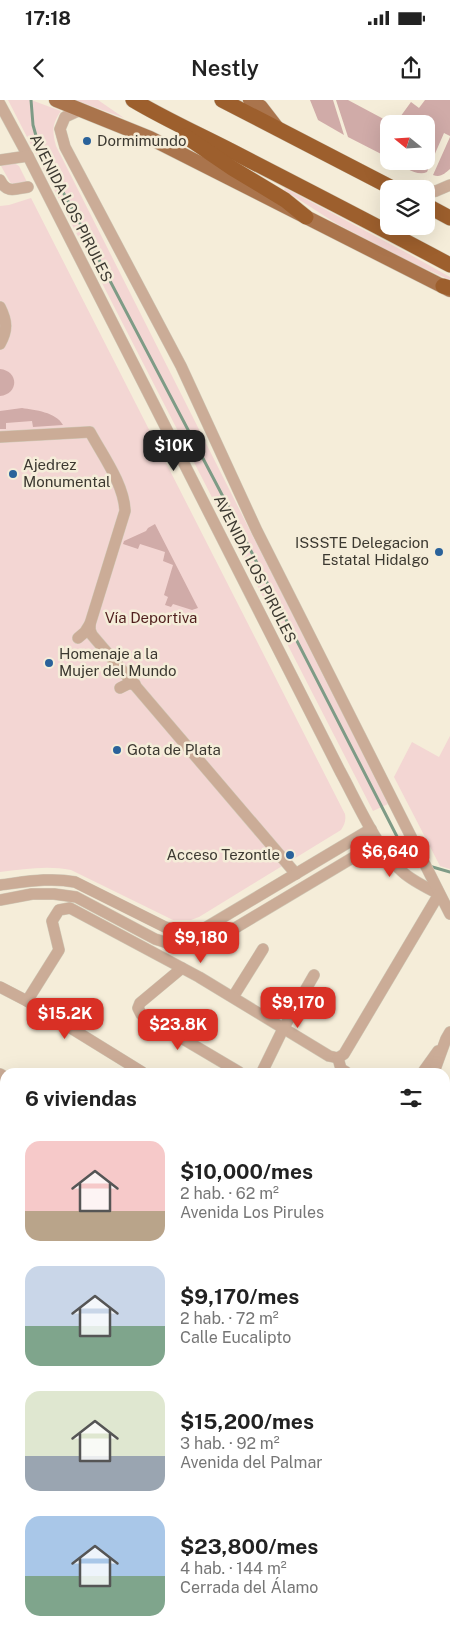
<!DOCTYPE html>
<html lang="es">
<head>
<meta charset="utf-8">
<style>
  :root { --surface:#fff; --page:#f6f6f6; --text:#222; --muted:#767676; --accent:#d93025 }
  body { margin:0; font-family:"Public Sans",sans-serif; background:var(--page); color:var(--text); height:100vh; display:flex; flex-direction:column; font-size:19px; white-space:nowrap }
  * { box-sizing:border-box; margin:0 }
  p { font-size:16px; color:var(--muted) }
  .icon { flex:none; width:28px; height:28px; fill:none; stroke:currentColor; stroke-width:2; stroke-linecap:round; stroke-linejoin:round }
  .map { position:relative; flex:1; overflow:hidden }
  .details { position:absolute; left:0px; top:968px; width:450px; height:571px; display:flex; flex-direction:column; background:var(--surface); border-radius:15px 15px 0 0; box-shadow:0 5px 20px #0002 }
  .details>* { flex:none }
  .needle { width:32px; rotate:288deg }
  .fabs { position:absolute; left:380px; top:15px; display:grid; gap:10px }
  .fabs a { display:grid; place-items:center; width:55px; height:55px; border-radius:10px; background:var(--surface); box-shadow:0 5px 20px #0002; font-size:25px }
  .price { position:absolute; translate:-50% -42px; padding:0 11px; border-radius:10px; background:var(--accent); color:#fff; font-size:16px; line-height:32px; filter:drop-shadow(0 1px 2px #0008) }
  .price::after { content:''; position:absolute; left:50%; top:30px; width:15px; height:11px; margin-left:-8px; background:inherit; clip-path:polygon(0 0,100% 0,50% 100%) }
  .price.selected { background:#222; color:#fff }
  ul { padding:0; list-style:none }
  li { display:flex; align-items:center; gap:15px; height:125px; padding:0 25px }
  li span { display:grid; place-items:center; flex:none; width:140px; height:100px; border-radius:15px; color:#555 }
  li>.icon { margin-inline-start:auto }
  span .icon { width:60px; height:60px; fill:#fffc; stroke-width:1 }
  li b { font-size:21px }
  h2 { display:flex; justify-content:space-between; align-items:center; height:60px; padding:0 25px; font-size:21px }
  .status { display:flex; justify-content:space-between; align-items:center; height:35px; padding:0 25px; background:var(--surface); direction:ltr }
  .status svg { height:14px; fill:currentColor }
  header { display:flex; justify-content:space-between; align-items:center; height:65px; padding:0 25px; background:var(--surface); font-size:22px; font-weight:600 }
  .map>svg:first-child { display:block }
</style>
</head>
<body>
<div class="status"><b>17:18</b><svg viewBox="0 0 49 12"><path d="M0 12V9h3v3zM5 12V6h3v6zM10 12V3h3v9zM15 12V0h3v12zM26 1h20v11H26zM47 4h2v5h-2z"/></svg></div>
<header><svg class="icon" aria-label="back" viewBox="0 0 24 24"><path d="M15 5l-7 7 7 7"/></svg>Nestly<svg class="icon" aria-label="share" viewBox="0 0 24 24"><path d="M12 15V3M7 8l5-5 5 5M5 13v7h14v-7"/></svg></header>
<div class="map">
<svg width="450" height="1538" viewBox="0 0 450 1538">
  <rect width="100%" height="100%" fill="#f5edd9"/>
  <g fill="#f3d6d3">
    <path d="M8 0H31L61 11C52 24 52 31 56 46L388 704 373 711Z"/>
    <polygon points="75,0 98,0 124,18"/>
    <polygon points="14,63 19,66 28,84 12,84 10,82 1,66"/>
    <polygon points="285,88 409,154 450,177 450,180 406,160 337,124 284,90"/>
    <path d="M31 98 345 714C346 720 345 724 341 730L199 817 191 820H173L71 770C48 765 24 769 0 772V106L9 105Z"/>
    <polygon points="450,636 450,769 440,766 394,677 412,642 439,657"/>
  </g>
  <g fill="#d0aba8">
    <polygon points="310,0 333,0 344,35 318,20"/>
    <polygon points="336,0 348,0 393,24 389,24 389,58 348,37"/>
    <path d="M425 0H450V36L444 33 427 72C417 77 403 66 394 61H426V24H395L411 2 419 8Z"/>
    <path d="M450 37V69C445 73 441 78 433 75Z"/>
    <path d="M0 269C19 271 19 294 0 296Z"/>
    <path d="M22 308C35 310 56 312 63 325L33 327 32 321 6 323V329H0V311Z"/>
    <polygon points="155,424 198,508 192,510 173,504 171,507 165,505 168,497 164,495 173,465 163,461 165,452 140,444 138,449 123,444 124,441 146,431 148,428"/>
  </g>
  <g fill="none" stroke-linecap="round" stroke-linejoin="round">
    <g stroke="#7e9b86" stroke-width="3">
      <polyline points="31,0 33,25 40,50 75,114 230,410 409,760 420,764"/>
      <polyline points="429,766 450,772"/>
    </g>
    <defs>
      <g id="minor">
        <path d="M0 4 28 56 340 671C356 700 380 755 405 774 415 782 427 788 439 794"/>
        <polyline points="80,10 65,17 60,29 65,47 181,266 257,431 450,814"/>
        <polyline points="0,60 28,56"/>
        <path d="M0 80C7 94 15 89 28 87"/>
        <polyline points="426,93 436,91 450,85"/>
        <path d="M0 207C7 221 8 230 0 244"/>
        <path d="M0 337 90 332C103 356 124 384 125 411L90 524V530L92 535 296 774"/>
        <polyline points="78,538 85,532 90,524"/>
        <polyline points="120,588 128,584 135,584"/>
        <path d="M0 785C25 782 50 777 75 782L165 827C180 832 189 834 205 828L371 729"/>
        <polyline points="0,800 32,794 54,794 76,797 155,839 177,846 196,847 220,837 379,742"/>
        <polyline points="182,868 140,903 138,908 141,914 239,972"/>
        <polyline points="0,887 27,901 142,972"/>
        <polyline points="233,897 263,849"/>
        <polyline points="27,901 59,850 52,821 59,810 70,808 199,877 329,956 338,958"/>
        <polyline points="338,958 344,954 439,794"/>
        <polyline points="338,958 341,969 346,972"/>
        <polyline points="262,972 283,929 314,875"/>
        <polyline points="423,972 438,951"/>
        <polyline points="434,972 446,939 450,932"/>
        <polyline points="0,974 5,977"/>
        <polyline points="445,1085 450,1079"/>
        <polyline points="0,1109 5,1113"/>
        <polyline points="445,1119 450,1121"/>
        <polyline points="445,1188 450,1191"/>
        <polyline points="0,1216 5,1210"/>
        <polyline points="445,1338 450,1331"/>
        <polyline points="445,1384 450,1388"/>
        <polyline points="0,1387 5,1390"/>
        <polyline points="405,1534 419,1538"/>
        <polyline points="135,1538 147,1534"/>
        <polyline points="202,1538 206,1534"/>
      </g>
      <g id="major">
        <polyline points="56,0 150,38 450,190"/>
        <polyline points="250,0 261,7 278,29"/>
      </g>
      <g id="highway">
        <path d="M133 0C168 21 205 37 241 56 311 92 381 128 450 165"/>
        <polyline points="222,0 394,89"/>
        <polyline points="185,36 232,68 285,100 306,117"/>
        <polyline points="426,105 450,118"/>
        <polyline points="443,186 450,188"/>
      </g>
    </defs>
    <use href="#minor" stroke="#d0c9b7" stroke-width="12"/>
    <use href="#major" stroke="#d0c9b7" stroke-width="15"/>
    <use href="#highway" stroke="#d0c9b7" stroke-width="16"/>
    <use href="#minor" stroke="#cbac97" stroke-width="11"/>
    <use href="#major" stroke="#aa744c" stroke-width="14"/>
    <use href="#highway" stroke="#9d5f2d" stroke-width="15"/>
  </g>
  <g fill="#2a629a" stroke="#f5edd9" stroke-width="2">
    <circle cx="87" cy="41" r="5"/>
    <circle cx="13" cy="374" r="5"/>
    <circle cx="439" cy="452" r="5"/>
    <circle cx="49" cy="563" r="5"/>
    <circle cx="117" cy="650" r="5"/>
    <circle cx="290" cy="755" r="5"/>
  </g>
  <g text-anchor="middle" stroke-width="5" stroke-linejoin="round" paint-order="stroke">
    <g font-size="15" fill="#3c3931" stroke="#f5edd9" text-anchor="start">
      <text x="97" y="46">Dormimundo</text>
      <text x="23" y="370">Ajedrez<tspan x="23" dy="17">Monumental</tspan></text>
      <text x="429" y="448" text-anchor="end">ISSSTE Delegacion<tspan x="429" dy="17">Estatal Hidalgo</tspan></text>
      <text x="59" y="559">Homenaje a la<tspan x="59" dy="17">Mujer del Mundo</tspan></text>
      <text x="127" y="655">Gota de Plata</text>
      <text x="280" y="760" text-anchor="end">Acceso Tezontle</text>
    </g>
    <g font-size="15" fill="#3c3931" stroke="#f5edd9">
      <text transform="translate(71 108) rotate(63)" y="5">AVENIDA LOS PIRULES</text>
      <text transform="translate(255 469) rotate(63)" y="5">AVENIDA LOS PIRULES</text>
    </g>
    <g font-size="15" fill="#4f1f1d" stroke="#f5edd9">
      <text x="151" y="523">Vía Deportiva</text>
    </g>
  </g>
</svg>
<div class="fabs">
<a><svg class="needle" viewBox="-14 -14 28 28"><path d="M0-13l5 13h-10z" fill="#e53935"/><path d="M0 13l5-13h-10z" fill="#767676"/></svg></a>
<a><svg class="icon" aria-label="layers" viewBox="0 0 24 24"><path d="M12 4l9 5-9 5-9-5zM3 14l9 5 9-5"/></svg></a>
</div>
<b class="price selected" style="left:174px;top:372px">$10K</b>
<b class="price" style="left:390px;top:778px">$6,640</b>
<b class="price" style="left:201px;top:864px">$9,180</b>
<b class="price" style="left:298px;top:929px">$9,170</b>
<b class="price" style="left:65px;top:940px">$15.2K</b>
<b class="price" style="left:178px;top:951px">$23.8K</b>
<section class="details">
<h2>6 viviendas<svg class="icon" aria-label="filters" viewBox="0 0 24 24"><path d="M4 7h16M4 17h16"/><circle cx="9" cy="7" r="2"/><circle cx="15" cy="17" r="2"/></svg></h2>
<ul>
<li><span style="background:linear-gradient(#f6c9c9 70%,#b9a48a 0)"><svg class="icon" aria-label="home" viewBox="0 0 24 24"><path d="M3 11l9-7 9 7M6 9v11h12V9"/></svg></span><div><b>$10,000/mes</b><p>2 hab. · 62 m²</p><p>Avenida Los Pirules</p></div></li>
<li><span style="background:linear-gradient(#c9d6e8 60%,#7fa58c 0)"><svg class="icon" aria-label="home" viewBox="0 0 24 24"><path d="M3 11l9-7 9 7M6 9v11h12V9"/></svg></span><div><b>$9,170/mes</b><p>2 hab. · 72 m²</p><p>Calle Eucalipto</p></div></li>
<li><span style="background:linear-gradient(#dfe7d0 65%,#9aa5b1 0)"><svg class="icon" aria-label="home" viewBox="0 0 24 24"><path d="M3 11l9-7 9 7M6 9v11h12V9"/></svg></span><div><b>$15,200/mes</b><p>3 hab. · 92 m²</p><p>Avenida del Palmar</p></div></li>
<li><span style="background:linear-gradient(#a9c7e8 60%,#7fa58c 0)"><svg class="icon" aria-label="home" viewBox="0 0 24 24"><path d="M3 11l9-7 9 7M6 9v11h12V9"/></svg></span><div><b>$23,800/mes</b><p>4 hab. · 144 m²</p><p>Cerrada del Álamo</p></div></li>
</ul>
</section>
</div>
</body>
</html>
